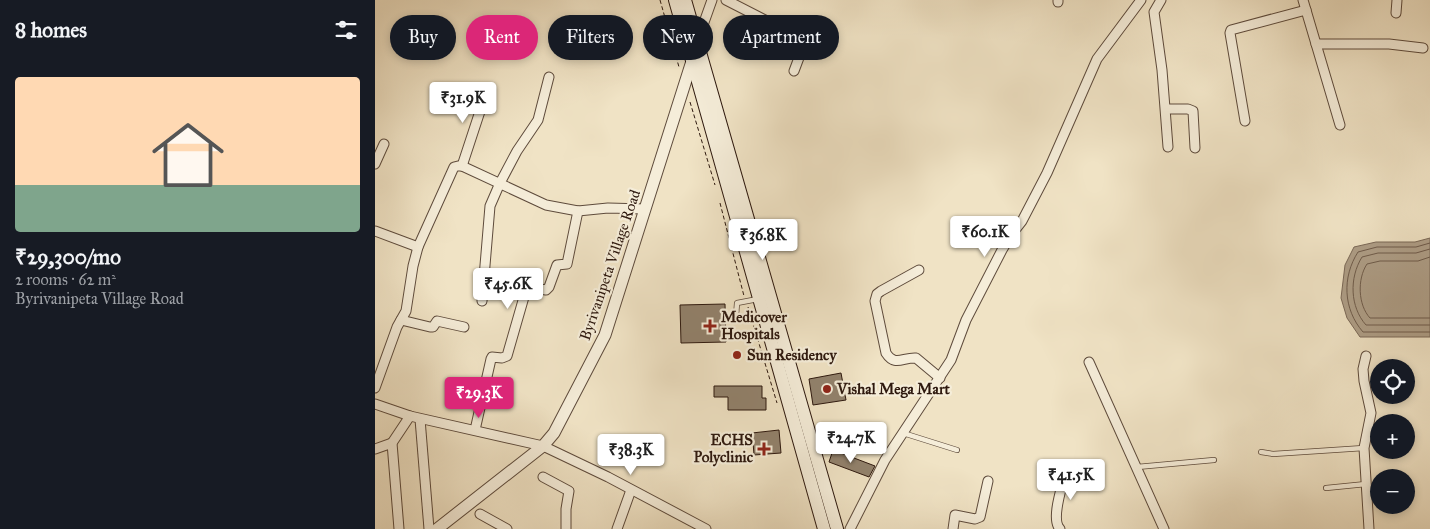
<!DOCTYPE html>
<html lang="en">
<head>
<meta charset="utf-8">
<style>
  :root { --surface:#171b24; --page:#242831; --text:#f1f3f6; --muted:#9ea1a6; --accent:#db2777 }
  body { margin:0; font-family:"IM FELL Great Primer",serif; background:var(--page); color:var(--text); height:100vh; display:flex; flex-direction:column; font-size:19px; white-space:nowrap }
  * { box-sizing:border-box; margin:0 }
  p { font-size:16px; color:var(--muted) }
  .icon { flex:none; width:28px; height:28px; fill:none; stroke:currentColor; stroke-width:2; stroke-linecap:round; stroke-linejoin:round }
  .map { position:relative; flex:1; overflow:hidden }
  .sheet { display:flex; flex-direction:column; background:var(--surface); width:375px }
  .sheet>* { flex:none }
  .guide { position:absolute; left:15px; top:15px; width:475px; height:45px; display:flex; gap:10px }
  .controls { position:absolute; left:995px; top:359px; display:grid; gap:10px }
  .controls a { display:grid; place-items:center; width:45px; height:45px; border-radius:50%; background:var(--surface); box-shadow:0 2px 8px #0003; font-size:25px }
  .price { position:absolute; translate:-50% -42px; padding:0 11px; border-radius:5px; background:#fff; color:#222; font-size:16px; line-height:32px; filter:drop-shadow(0 1px 2px #0008) }
  .price::after { content:''; position:absolute; left:50%; top:30px; width:15px; height:11px; margin-left:-8px; background:inherit; clip-path:polygon(0 0,100% 0,50% 100%) }
  .price.on { background:var(--accent); color:#fff }
  ul { padding:0; list-style:none }
  li { display:grid; align-content:center; gap:10px; height:265px; padding:0 15px }
  li span { display:grid; place-items:center; height:155px; border-radius:5px; color:#555 }
  li>.icon { margin-inline-start:auto }
  span .icon { width:90px; height:90px; fill:#fffc; stroke-width:1 }
  li b { font-size:21px }
  h2 { display:flex; justify-content:space-between; align-items:center; height:60px; padding:0 15px; font-size:21px }
  .tag { padding:0 18px; border-radius:22px; background:var(--surface); box-shadow:0 2px 8px #0003; font-size:18px; line-height:45px }
  .tag.on { background:var(--accent); color:#fff }
  main { display:flex; flex:1; min-height:0 }
  .map>svg:first-child { display:block }
</style>
</head>
<body>
<main>
<section class="sheet">
<h2>8 homes<svg class="icon" aria-label="filters" viewBox="0 0 24 24"><path d="M4 7h16M4 17h16"/><circle cx="9" cy="7" r="2"/><circle cx="15" cy="17" r="2"/></svg></h2>
<ul>
<li><span style="background:linear-gradient(#ffd9b3 70%,#7fa58c 0)"><svg class="icon" aria-label="home" viewBox="0 0 24 24"><path d="M3 11l9-7 9 7M6 9v11h12V9"/></svg></span><div><b>₹29,300/mo</b><p>2 rooms · 62 m²</p><p>Byrivanipeta Village Road</p></div></li>
</ul>
</section>
<div class="map">
<svg width="1055" height="529" viewBox="0 0 1055 529">
  <rect width="100%" height="100%" fill="#f0e3c5"/>
  <filter id="stains"><feTurbulence type="fractalNoise" baseFrequency=".004" numOctaves="4"/><feColorMatrix values="0 0 0 0 .2 0 0 0 0 .09 0 0 0 0 .02 0 0 0 .5 -.17"/></filter>
  <radialGradient id="worn" r=".72"><stop offset=".6" stop-color="#630" stop-opacity="0"/><stop offset="1" stop-color="#630" stop-opacity=".3"/></radialGradient>
  <polygon fill="#ae9e87" stroke="#7a6857" points="1055,238 1055,337 985,337 972,318 966,298 970,265 979,247 1001,242 1040,242"/>
  <g fill="none" stroke-linecap="round" stroke-linejoin="round">
    <g stroke="#6e5b4a" stroke-width="1">
      <path d="M1055 243 1041 247H1002L983 252C967 277 968 309 988 332H1055"/>
      <path d="M1055 249 1041 253H1003L987 257C974 278 975 307 991 325H1055"/>
      <path d="M1055 257 1043 261H1005L992 264C982 279 983 305 995 318H1055"/>
    </g>
  </g>
  <g fill="#92826d" stroke="#2d180e">
    <polygon points="350,304 351,342 306,343 305,305"/>
    <polygon points="466,373 471,400 438,405 434,379"/>
    <polygon points="339,386 387,386 387,398 391,398 391,410 353,410 353,397 339,397"/>
    <polygon points="404,430 406,453 379,455 378,442 369,443 368,434"/>
    <polygon points="458,450 500,466 494,477 454,462"/>
  </g>
  <g fill="none" stroke-linecap="round" stroke-linejoin="round">
    <defs>
      <g id="service">
        <polyline points="361,316 362,303 383,299"/>
        <polyline points="528,433 582,450"/>
        <polyline points="886,452 898,454 989,448"/>
        <polyline points="762,467 839,460"/>
        <polyline points="951,488 991,484"/>
      </g>
      <g id="minor">
        <polyline points="351,0 425,38 428,47 419,71"/>
        <polyline points="786,0 779,12 787,70 793,147"/>
        <polyline points="928,0 965,125"/>
        <polyline points="683,2 683,0"/>
        <polyline points="1021,13 1022,0"/>
        <polyline points="322,42 337,0"/>
        <polyline points="941,44 1014,44 1048,48"/>
        <polyline points="791,109 813,109 818,111 820,148"/>
        <polyline points="870,121 855,33 856,30 931,10"/>
        <polyline points="0,164 9,144"/>
        <polyline points="87,166 112,90"/>
        <polyline points="0,231 43,247"/>
        <path d="M544 270 506 291 502 294 500 301 511 353C520 367 528 357 541 358L565 378"/>
        <polyline points="107,301 115,206 125,183 142,151 163,120 174,77"/>
        <polyline points="26,320 55,327 58,327 62,321 89,327"/>
        <polyline points="991,356 988,369 989,381 996,413 989,448 994,529"/>
        <polyline points="714,362 789,529"/>
        <polyline points="0,388 22,327 31,311 38,266 43,247 79,167 83,166 87,166 171,205 203,211 233,208 270,209"/>
        <polyline points="0,404 35,416 17,443 24,529"/>
        <polyline points="35,416 168,446 233,477 331,529"/>
        <polyline points="45,419 54,529"/>
        <polyline points="100,430 116,359 117,357 127,358 132,356 151,290 153,287 171,290 174,287 182,265 192,264 203,211"/>
        <polyline points="0,449 17,443"/>
        <polyline points="168,477 194,491 191,509 191,529"/>
        <polyline points="105,514 132,529"/>
        <polyline points="242,529 256,490"/>
        <polyline points="475,529 510,460 576,360 591,320 627,250 636,235 647,221 672,173 722,59 766,0"/>
        <polyline points="578,529 580,515 600,519 605,517 613,481"/>
        <path d="M685 529C676 520 686 490 689 478"/>
      </g>
      <polyline id="tertiary" points="62,529 168,446 179,433 230,335 318,58"/>
      <g id="secondary">
        <polyline points="300,0 449,529"/>
        <polyline points="310,0 462,529"/>
      </g>
    </defs>
    <use href="#service" stroke="#5e4b3c" stroke-width="6"/>
    <use href="#minor" stroke="#5e4b3c" stroke-width="11"/>
    <use href="#tertiary" stroke="#5e4b3c" stroke-width="13"/>
    <use href="#secondary" stroke="#2d180e" stroke-width="14"/>
    <g stroke="#2d180e" stroke-width="1" stroke-dasharray="4 2.5" stroke-linecap="butt">
      <polyline points="285,0 304,67"/>
      <polyline points="315,102 340,185"/>
      <polyline points="345,203 369,296"/>
      <polyline points="373,307 402,403"/>
    </g>
    <use href="#service" stroke="#f5edd9" stroke-width="4.5"/>
    <use href="#minor" stroke="#f5edd9" stroke-width="9"/>
    <use href="#tertiary" stroke="#f5edd9" stroke-width="11"/>
    <use href="#secondary" stroke="#f5edd9" stroke-width="12"/>
  </g>
  <g fill="#8f2418" stroke="#f5edd9" stroke-width="2">
    <path d="M332.5 318.5h5v5h5v5h-5v5h-5v-5h-5v-5h5z"/>
    <circle cx="362" cy="355" r="5"/>
    <circle cx="452" cy="389" r="5"/>
    <path d="M386.5 441.5h5v5h5v5h-5v5h-5v-5h-5v-5h5z"/>
  </g>
  <g text-anchor="middle" stroke-width="4.5" stroke-linejoin="round" paint-order="stroke">
    <g font-size="15" fill="#2d180e" stroke="#f5edd9">
      <text transform="translate(235 265) rotate(-71)" y="5">Byrivanipeta Village Road</text>
    </g>
    <g font-size="15" font-weight="bold" fill="#2d180e" stroke="#f5edd9" text-anchor="start">
      <text x="346" y="322">Medicover<tspan x="346" dy="17">Hospitals</tspan></text>
      <text x="372" y="360">Sun Residency</text>
      <text x="462" y="394">Vishal Mega Mart</text>
      <text x="378" y="445" text-anchor="end">ECHS<tspan x="378" dy="17">Polyclinic</tspan></text>
    </g>
  </g>
  <rect width="100%" height="100%" filter="url(#stains)"/>
  <rect width="100%" height="100%" fill="url(#worn)"/>
</svg>
<div class="controls">
<a><svg class="icon" aria-label="locate" viewBox="0 0 24 24"><circle cx="12" cy="12" r="6"/><path d="M12 2v4M12 18v4M2 12h4M18 12h4"/></svg></a>
<a>+</a>
<a>−</a>
</div>
<b class="price" style="left:88px;top:124px">₹31.9K</b>
<b class="price" style="left:610px;top:258px">₹60.1K</b>
<b class="price" style="left:388px;top:261px">₹36.8K</b>
<b class="price" style="left:133px;top:310px">₹45.6K</b>
<b class="price on" style="left:104px;top:419px">₹29.3K</b>
<b class="price" style="left:476px;top:464px">₹24.7K</b>
<b class="price" style="left:256px;top:476px">₹38.3K</b>
<b class="price" style="left:696px;top:501px">₹41.5K</b>
<div class="guide">
<a class="tag">Buy</a>
<a class="tag on">Rent</a>
<a class="tag">Filters</a>
<a class="tag">New</a>
<a class="tag">Apartment</a>
</div>
</div>
</main>
</body>
</html>
